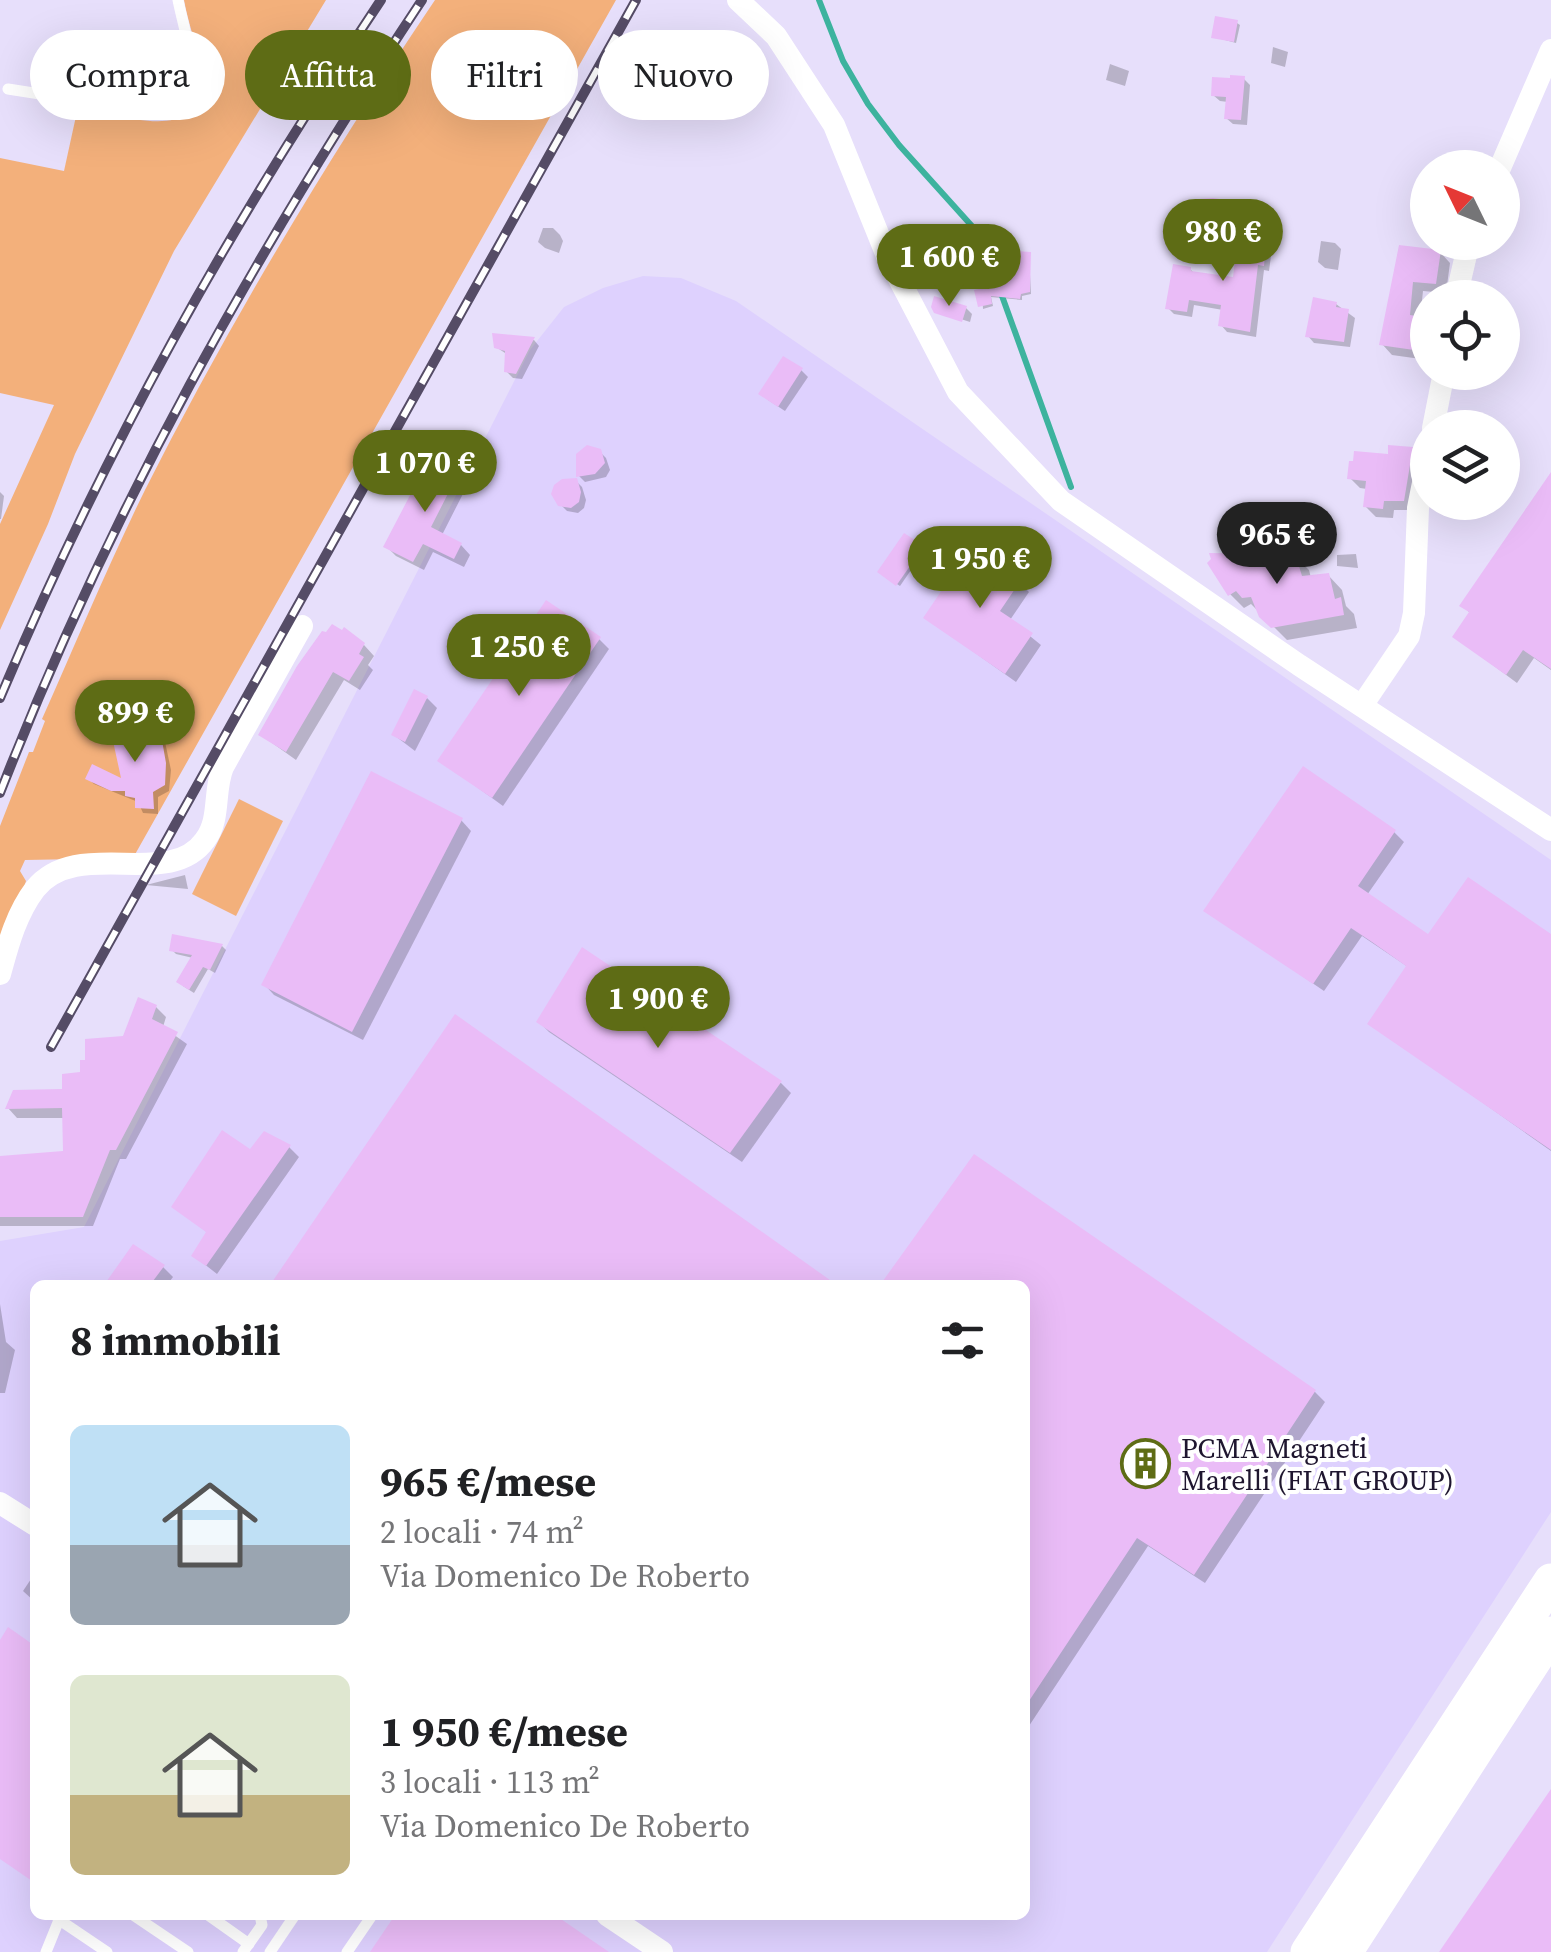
<!DOCTYPE html>
<html lang="it">
<head>
<meta charset="utf-8">
<style>
  :root { --surface:#fff; --page:#f2f2f2; --text:#202124; --muted:#757577; --accent:#5e6c15 }
  body { margin:0; font-family:"Source Serif 4",serif; background:var(--page); color:var(--text); height:100vh; display:flex; flex-direction:column; font-size:38px; white-space:nowrap }
  * { box-sizing:border-box; margin:0 }
  p { font-size:32px; color:var(--muted) }
  .icon { flex:none; width:55px; height:55px; fill:none; stroke:currentColor; stroke-width:2; stroke-linecap:round; stroke-linejoin:round }
  .map { position:relative; flex:1; overflow:hidden }
  .sheet { position:absolute; left:30px; top:1280px; width:1000px; height:640px; display:flex; flex-direction:column; background:var(--surface); border-radius:15px; box-shadow:0 10px 40px #0002 }
  .sheet>* { flex:none }
  .top-card { position:absolute; left:30px; top:30px; width:1000px; height:90px; display:flex; gap:20px }
  .needle { width:65px; rotate:313deg }
  .tools { position:absolute; left:1410px; top:150px; display:grid; gap:20px }
  .tools a { display:grid; place-items:center; width:110px; height:110px; border-radius:50%; background:var(--surface); box-shadow:0 10px 40px #0002; font-size:50px }
  .price { position:absolute; translate:-50% -85px; padding:0 22px; border-radius:35px; background:var(--accent); color:#fff; font-size:32px; line-height:65px; filter:drop-shadow(0 2px 5px #0008) }
  .price::after { content:''; position:absolute; left:50%; top:60px; width:30px; height:22px; margin-left:-15px; background:inherit; clip-path:polygon(0 0,100% 0,50% 100%) }
  .price.selected { background:#222; color:#fff }
  ul { padding:0; list-style:none }
  li { display:flex; align-items:center; gap:30px; height:250px; padding:0 40px }
  li span { display:grid; place-items:center; flex:none; width:280px; height:200px; border-radius:15px; color:#555 }
  li>.icon { margin-inline-start:auto }
  span .icon { width:120px; height:120px; fill:#fffc; stroke-width:1 }
  li b { font-size:42px }
  h2 { display:flex; justify-content:space-between; align-items:center; height:120px; padding:0 40px; font-size:42px }
  .pill { padding:0 35px; border-radius:45px; background:var(--surface); box-shadow:0 10px 40px #0002; font-size:35px; line-height:90px }
  .pill.selected { background:var(--accent); color:#fff }
  .map>svg:first-child { display:block }
</style>
</head>
<body>
<div class="map">
<svg width="1551" height="1952" viewBox="0 0 1551 1952">
  <rect width="100%" height="100%" fill="#e7dffb"/>
  <path fill="#ded1fe" fill-rule="evenodd" d="M643 276 681 278 736 301 1551 860V1512L1267 1952H0V1241L84 1227 530 350 564 307 603 288ZM35 1285H1025V1915H35Z"/>
  <g fill="#f3b07b">
    <path d="M184 0H326L174 251 75 454 48 524 0 630V524L54 405 0 393V158L64 171 78 107C124 116 211 149 200 68 197 45 188 23 184 0Z"/>
    <path d="M435 0H616L133 858 25 860 20 871 26 881 0 965V826L29 752H33L45 721 42 719C76 643 108 565 145 490 231 320 329 157 435 0Z"/>
    <polygon points="239,799 283,821 236,916 192,894"/>
  </g>
  <g fill="#0003">
    <polygon points="1237,23 1240,25 1236,43 1214,37"/>
    <polygon points="1273,47 1288,52 1285,67 1271,63"/>
    <polygon points="1110,64 1129,71 1125,86 1106,80"/>
    <polygon points="1244,79 1250,85 1247,125 1233,124 1226,118 1228,102 1220,101 1213,95"/>
    <polygon points="1237,204 1243,211 1241,228 1215,224 1214,230 1201,228 1194,222"/>
    <polygon points="543,228 553,228 560,235 563,241 559,253 545,248 538,242"/>
    <polygon points="1266,234 1273,241 1269,271 1264,270 1256,337 1227,332 1221,325 1223,310 1194,305 1192,317 1174,314 1168,308 1190,269 1195,274 1235,280"/>
    <polygon points="1321,241 1335,243 1341,249 1338,270 1325,268 1318,262"/>
    <polygon points="1401,248 1440,252 1450,263 1446,293 1423,291 1420,319 1428,320 1428,360 1392,355 1382,344"/>
    <polygon points="1029,255 1031,294 1022,296 1022,300 991,297 993,306 983,309 982,291 1014,278"/>
    <polygon points="1336,304 1355,318 1350,347 1314,343 1308,336"/>
    <polygon points="966,308 972,314 970,322 936,311"/>
    <polygon points="534,340 539,346 522,379 513,378 506,371 508,355 496,347"/>
    <polygon points="801,370 808,377 785,411 768,400"/>
    <polygon points="1412,450 1422,460 1414,510 1394,510 1393,518 1376,517 1365,506 1367,489 1360,488 1350,478 1390,457"/>
    <polygon points="599,451 606,458 610,470 606,477 585,482 579,476"/>
    <polygon points="458,474 468,484 442,535 461,545 470,555 464,567 433,552 424,570 396,556 386,546"/>
    <polygon points="1551,476 1551,670 1534,658 1517,683 1455,637 1471,614 1462,605"/>
    <polygon points="576,481 582,487 586,500 584,508 578,513 567,511 560,504"/>
    <polygon points="0,492 4,496 1,519 0,519"/>
    <polygon points="922,548 924,551 900,586 882,574"/>
    <polygon points="1356,554 1358,568 1337,566 1337,555"/>
    <polygon points="1294,555 1309,570 1311,578 1328,575 1342,590 1346,606 1354,614 1357,628 1287,640 1251,604 1244,608 1230,594"/>
    <polygon points="1019,582 1029,592 1010,620 1041,645 1016,682 926,618"/>
    <polygon points="599,639 609,649 503,806 441,761"/>
    <polygon points="364,645 374,656 368,665 373,670 360,690 344,680 296,760 261,735 299,667"/>
    <polygon points="427,698 437,708 415,751 394,735"/>
    <polygon points="142,723 149,733 159,732 164,737 171,770 169,791 158,797 158,814 143,813 138,802 94,784 88,778 124,782"/>
    <polygon points="461,820 471,831 363,1040 274,995 264,984"/>
    <polygon points="1394,832 1404,842 1367,895 1429,937 1551,938 1551,1151 1370,1023 1408,967 1362,936 1324,991 1206,910"/>
    <polygon points="185,875 188,889 146,885"/>
    <polygon points="222,946 226,950 215,973 208,969 194,993 183,986 193,958 176,954 172,950"/>
    <polygon points="156,1007 166,1017 163,1027 187,1044 126,1159 120,1159 93,1226 0,1226 0,1158 66,1153 64,1118 17,1118 8,1108 64,1091"/>
    <polygon points="539,1022 781,1083 791,1093 742,1162 549,1032"/>
    <polygon points="289,1147 299,1157 217,1274 194,1256 208,1233 174,1206 251,1152"/>
    <polygon points="974,1157 1315,1392 1325,1402 1205,1583 1148,1546 1025,1732 1025,1285 883,1285"/>
    <polygon points="163,1267 173,1277 167,1285 107,1285"/>
    <polygon points="0,1304 6,1342 15,1350 5,1393 0,1393"/>
    <polygon points="35,1573 35,1602 23,1591"/>
  </g>
  <g fill="none" stroke-linecap="round" stroke-linejoin="round">
    <polyline stroke="#3db39e" stroke-width="6" points="819,0 843,61 868,104 899,145 980,235 1071,487"/>
  </g>
  <g fill="#eabcf7">
    <polygon points="1215,16 1238,20 1234,42 1211,38"/>
    <polygon points="1230,75 1245,76 1241,120 1224,119 1226,97 1211,96 1212,77 1230,78"/>
    <polygon points="1213,198 1238,202 1235,223 1209,219 1208,225 1192,222 1194,208 1198,209 1199,199"/>
    <polygon points="1239,229 1267,232 1264,266 1258,265 1250,332 1218,326 1221,305 1189,300 1187,312 1165,309 1173,264 1191,267 1191,271 1233,277"/>
    <polygon points="1399,245 1441,250 1436,284 1413,282 1410,315 1428,318 1428,352 1379,345"/>
    <polygon points="1014,251 1031,252 1030,292 1021,294 1020,299 991,296 992,304 978,307 974,290 979,289 978,282 1011,276"/>
    <polygon points="934,296 967,306 962,322 934,313 931,307"/>
    <polygon points="1313,297 1337,302 1336,307 1349,309 1344,342 1305,337"/>
    <polygon points="492,333 535,337 516,374 504,372 505,351 494,348"/>
    <polygon points="783,356 803,368 778,407 758,394"/>
    <polygon points="587,445 601,449 605,463 595,474 576,477 576,454"/>
    <polygon points="1388,445 1413,447 1404,501 1384,501 1383,509 1363,507 1366,481 1347,479 1349,461 1353,461 1354,451 1388,454"/>
    <polygon points="430,457 459,472 431,527 462,543 454,559 423,544 413,562 383,547"/>
    <polygon points="1551,472 1551,669 1523,650 1506,675 1452,637 1469,612 1459,606"/>
    <polygon points="577,478 581,492 579,502 571,508 558,506 551,494 554,485 562,479"/>
    <polygon points="904,533 924,546 896,586 877,572"/>
    <polygon points="971,547 1021,580 1000,611 1033,633 1005,674 923,618"/>
    <polygon points="1268,550 1295,553 1302,576 1329,573 1335,599 1341,597 1344,615 1271,628 1259,617 1251,597 1242,598 1236,591 1228,596 1207,563 1211,559 1209,553 1268,554"/>
    <polygon points="546,600 601,637 492,798 437,761"/>
    <polygon points="332,624 342,630 344,627 365,643 359,654 364,657 349,681 333,672 286,752 258,735 297,666 322,631 326,632"/>
    <polygon points="414,689 428,696 405,742 391,735"/>
    <polygon points="143,720 145,732 160,729 166,763 165,785 153,792 154,809 135,808 135,798 125,796 125,791 111,791 85,779 92,764 121,778 113,741 119,740 117,728"/>
    <polygon points="1303,766 1396,830 1358,886 1428,934 1468,877 1551,934 1551,1150 1367,1024 1406,966 1372,942 1351,928 1313,984 1203,911"/>
    <polygon points="371,771 463,818 352,1032 261,985"/>
    <polygon points="172,934 223,944 210,970 203,967 189,990 176,982 192,955 169,951"/>
    <polygon points="582,947 782,1081 730,1153 536,1022"/>
    <polygon points="138,997 157,1005 152,1019 178,1032 116,1150 110,1150 83,1217 0,1217 0,1156 63,1151 62,1108 5,1109 13,1090 62,1089 62,1074 80,1072 80,1060 85,1060 85,1039 123,1036"/>
    <polygon points="455,1014 837,1285 270,1285"/>
    <polygon points="222,1130 250,1149 264,1131 291,1145 206,1266 191,1256 206,1232 171,1207"/>
    <polygon points="974,1154 1316,1390 1194,1575 1137,1538 1025,1707 1025,1285 880,1285"/>
    <polygon points="133,1244 165,1265 150,1285 104,1285"/>
    <polygon points="8,1627 35,1646 35,1883 0,1859 0,1640"/>
    <polygon points="1551,1789 1551,1952 1439,1952"/>
    <polygon points="395,1915 555,1915 609,1952 370,1952"/>
  </g>
  <g fill="none" stroke-linecap="round" stroke-linejoin="round">
    <g stroke="#fff" stroke-width="11">
      <path d="M8 89 155 112 172 111C205 83 185 36 178 0"/>
      <polyline points="133,1915 188,1952"/>
      <polyline points="208,1915 249,1944"/>
      <polyline points="58,1919 107,1952"/>
      <polyline points="46,1952 61,1915"/>
      <polyline points="243,1952 262,1925 260,1915"/>
      <polyline points="270,1952 295,1915"/>
      <polyline points="347,1952 371,1917 368,1915"/>
    </g>
    <g stroke="#fff" stroke-width="22">
      <polyline points="738,0 776,36 834,125 887,256 958,392 1061,501 1299,665 1551,830"/>
      <polyline points="1500,168 1551,50"/>
      <polyline points="1456,298 1469,242"/>
      <polyline points="1433,428 1444,372"/>
      <polyline points="1363,704 1409,636 1414,613 1418,508 1428,458"/>
      <path d="M0 974C8 945 16 914 35 889 78 836 169 891 205 840 221 819 213 791 223 767L302 626"/>
      <polyline points="0,1503 35,1525"/>
      <polyline points="607,1915 662,1952"/>
    </g>
    <g stroke="#fff" stroke-width="35">
      <polyline points="1308,1952 1551,1581"/>
      <polyline points="1345,1952 1551,1634"/>
    </g>
    <defs>
      <g id="rail">
        <path d="M0 698C106 446 229 227 381 0"/>
        <path d="M0 793C109 512 256 251 422 0"/>
        <polyline points="51,1047 636,0"/>
      </g>
    </defs>
    <use href="#rail" stroke="#554c66" stroke-width="10"/>
    <use href="#rail" stroke="#fff" stroke-width="6" stroke-dasharray="19" stroke-linecap="butt"/>
  </g>
  <defs>
    <symbol id="building-ring" viewBox="-11 -11 22 22"><circle r="9.5" fill="#fff" stroke="#5e6c15" stroke-width="1.5"/><path d="M-4-6H4V6H1V3H-1V6H-4ZM-2.5-4.3h1.7v1.8h-1.7ZM.8-4.3h1.7v1.8H.8ZM-2.5-1h1.7V.8h-1.7ZM.8-1h1.7V.8H.8Z" fill="#5e6c15"/></symbol>
  </defs>
  <g fill-rule="evenodd">
    <use href="#building-ring" x="1118" y="1436" width="55" height="55"/>
  </g>
  <g text-anchor="middle" stroke-width="8" stroke-linejoin="round" paint-order="stroke">
    <g font-size="28" fill="#1f162f" stroke="#fff" text-anchor="start">
      <text x="1181" y="1458">PCMA Magneti<tspan x="1181" dy="32">Marelli (FIAT GROUP)</tspan></text>
    </g>
  </g>
</svg>
<div class="tools">
<a><svg class="needle" viewBox="-14 -14 28 28"><path d="M0-13l5 13h-10z" fill="#e53935"/><path d="M0 13l5-13h-10z" fill="#757577"/></svg></a>
<a><svg class="icon" aria-label="locate" viewBox="0 0 24 24"><circle cx="12" cy="12" r="6"/><path d="M12 2v4M12 18v4M2 12h4M18 12h4"/></svg></a>
<a><svg class="icon" aria-label="layers" viewBox="0 0 24 24"><path d="M12 4l9 5-9 5-9-5zM3 14l9 5 9-5"/></svg></a>
</div>
<b class="price" style="left:1223px;top:284px">980 €</b>
<b class="price" style="left:949px;top:309px">1 600 €</b>
<b class="price" style="left:425px;top:515px">1 070 €</b>
<b class="price selected" style="left:1277px;top:587px">965 €</b>
<b class="price" style="left:980px;top:611px">1 950 €</b>
<b class="price" style="left:519px;top:699px">1 250 €</b>
<b class="price" style="left:135px;top:765px">899 €</b>
<b class="price" style="left:658px;top:1051px">1 900 €</b>
<div class="top-card">
<a class="pill">Compra</a>
<a class="pill selected">Affitta</a>
<a class="pill">Filtri</a>
<a class="pill">Nuovo</a>
</div>
<section class="sheet">
<h2>8 immobili<svg class="icon" aria-label="filters" viewBox="0 0 24 24"><path d="M4 7h16M4 17h16"/><circle cx="9" cy="7" r="2"/><circle cx="15" cy="17" r="2"/></svg></h2>
<ul>
<li><span style="background:linear-gradient(#bfe0f5 60%,#9aa5b1 0)"><svg class="icon" aria-label="home" viewBox="0 0 24 24"><path d="M3 11l9-7 9 7M6 9v11h12V9"/></svg></span><div><b>965 €/mese</b><p>2 locali · 74 m²</p><p>Via Domenico De Roberto</p></div></li>
<li><span style="background:linear-gradient(#dfe7d0 60%,#c2b280 0)"><svg class="icon" aria-label="home" viewBox="0 0 24 24"><path d="M3 11l9-7 9 7M6 9v11h12V9"/></svg></span><div><b>1 950 €/mese</b><p>3 locali · 113 m²</p><p>Via Domenico De Roberto</p></div></li>
</ul>
</section>
</div>
</body>
</html>
